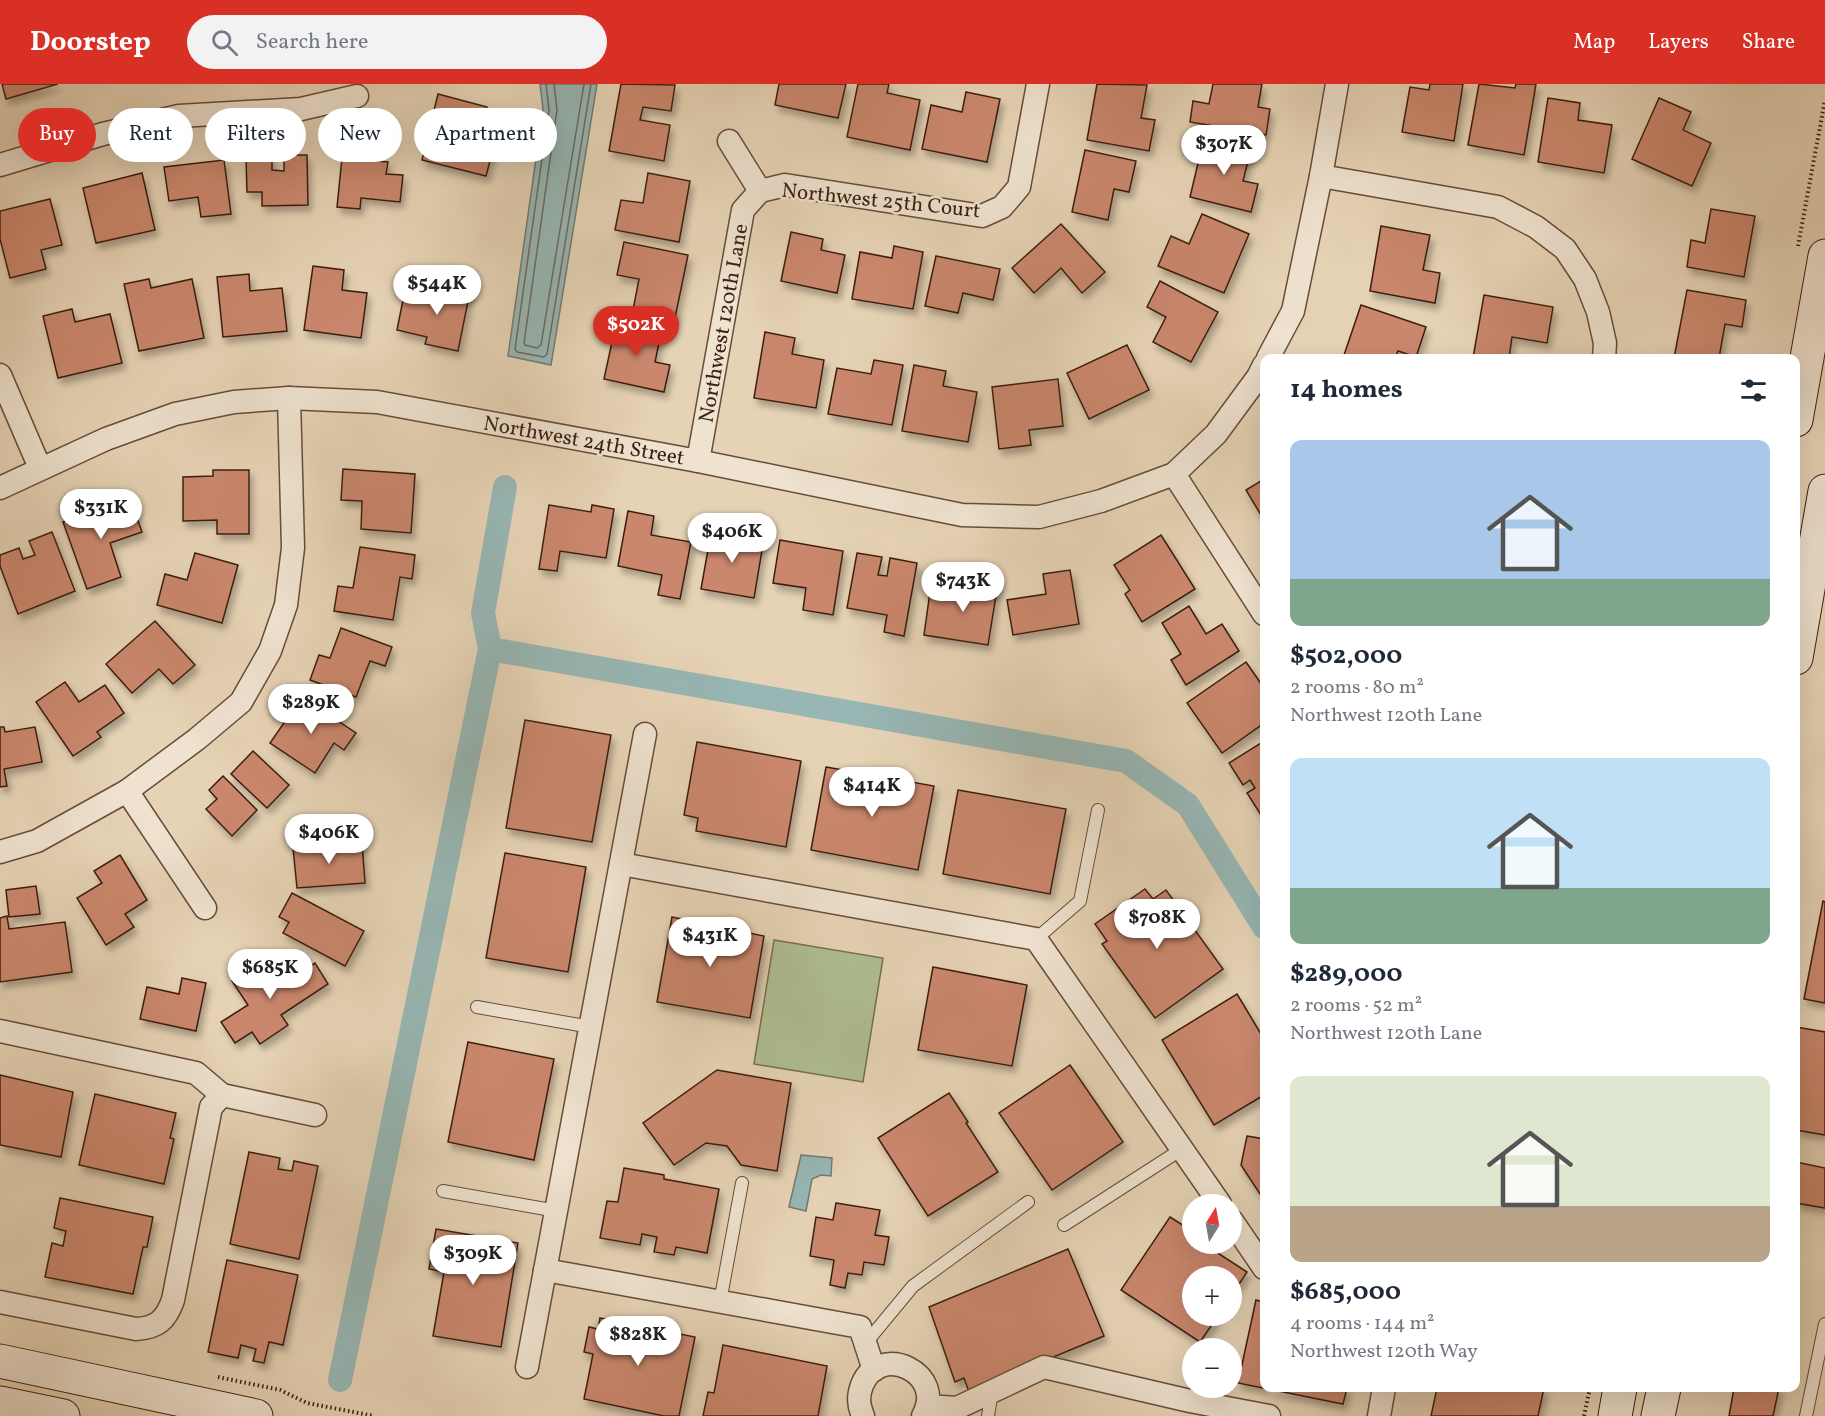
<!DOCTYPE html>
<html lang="en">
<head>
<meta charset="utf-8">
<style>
  :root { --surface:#fff; --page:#f2f2f3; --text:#1f2937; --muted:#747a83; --accent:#d93025 }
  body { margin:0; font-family:Vollkorn,serif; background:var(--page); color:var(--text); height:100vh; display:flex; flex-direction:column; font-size:22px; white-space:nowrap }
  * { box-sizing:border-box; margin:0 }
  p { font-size:20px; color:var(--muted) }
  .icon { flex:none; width:33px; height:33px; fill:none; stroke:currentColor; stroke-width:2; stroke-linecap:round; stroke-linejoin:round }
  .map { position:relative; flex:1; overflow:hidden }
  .side { position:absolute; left:1260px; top:270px; width:540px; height:1038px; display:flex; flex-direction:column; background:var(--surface); border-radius:12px; box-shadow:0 6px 24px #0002 }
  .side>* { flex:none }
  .guide { position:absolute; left:18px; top:24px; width:570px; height:54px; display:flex; gap:12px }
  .needle { width:39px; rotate:11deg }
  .tools { position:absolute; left:1182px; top:1110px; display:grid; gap:12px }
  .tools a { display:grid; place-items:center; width:60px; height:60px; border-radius:50%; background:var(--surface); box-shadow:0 6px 24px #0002; font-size:30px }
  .price { position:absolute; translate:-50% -51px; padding:0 14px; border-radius:21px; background:#fff; color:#222; font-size:20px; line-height:39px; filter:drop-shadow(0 2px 3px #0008) }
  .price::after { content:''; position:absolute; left:50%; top:36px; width:18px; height:14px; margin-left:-9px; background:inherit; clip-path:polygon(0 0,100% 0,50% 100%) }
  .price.selected { background:var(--accent); color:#fff }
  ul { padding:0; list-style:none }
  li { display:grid; align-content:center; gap:12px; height:318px; padding:0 30px }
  li span { display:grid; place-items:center; height:186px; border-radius:12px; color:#555 }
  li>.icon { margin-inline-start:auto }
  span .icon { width:108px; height:108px; fill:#fffc; stroke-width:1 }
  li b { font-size:26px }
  h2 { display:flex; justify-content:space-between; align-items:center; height:72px; padding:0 30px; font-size:26px }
  .tag { padding:0 21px; border-radius:27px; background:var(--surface); box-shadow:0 6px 24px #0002; font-size:21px; line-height:54px }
  .tag.selected { background:var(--accent); color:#fff }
  header { display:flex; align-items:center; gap:36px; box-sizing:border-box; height:84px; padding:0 30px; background:var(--accent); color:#fff }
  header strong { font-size:28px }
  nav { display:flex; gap:33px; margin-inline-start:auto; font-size:21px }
  .search { width:420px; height:54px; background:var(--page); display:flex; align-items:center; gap:15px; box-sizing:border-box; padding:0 21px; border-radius:33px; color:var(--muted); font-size:22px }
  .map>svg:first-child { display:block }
</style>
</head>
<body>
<header>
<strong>Doorstep</strong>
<div class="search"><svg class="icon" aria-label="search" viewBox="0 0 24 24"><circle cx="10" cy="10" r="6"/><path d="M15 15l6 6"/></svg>Search here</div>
<nav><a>Map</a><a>Layers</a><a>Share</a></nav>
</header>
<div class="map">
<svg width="1825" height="1332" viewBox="0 0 1825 1332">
  <defs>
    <filter id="shadow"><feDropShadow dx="3.5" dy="6" stdDeviation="3" flood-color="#0004"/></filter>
  </defs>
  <rect width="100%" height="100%" fill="#e6d3b5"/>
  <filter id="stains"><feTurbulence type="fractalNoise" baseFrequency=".00333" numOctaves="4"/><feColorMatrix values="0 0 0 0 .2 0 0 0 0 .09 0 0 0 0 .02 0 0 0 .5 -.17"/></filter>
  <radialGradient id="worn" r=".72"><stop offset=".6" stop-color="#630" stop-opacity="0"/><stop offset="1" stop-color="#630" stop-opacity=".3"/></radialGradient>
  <polygon fill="#aebe92" stroke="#756e52" stroke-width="1.5" points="774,856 883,874 863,998 754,980"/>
  <g fill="#97b6b4" stroke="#737a73" stroke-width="1.5">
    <polygon points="540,0 597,0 551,281 508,272 543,25"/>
    <polygon points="801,1071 832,1074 831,1092 821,1091 812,1095 806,1127 789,1123"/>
  </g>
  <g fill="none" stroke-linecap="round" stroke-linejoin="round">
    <g stroke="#6a6a62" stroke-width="1.5">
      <polyline points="546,0 549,26 515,265 517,268 544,273 547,270 591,0"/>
      <polyline points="554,0 557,26 524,259 525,261 537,264 541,261 584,0"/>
    </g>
    <g stroke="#97b6b4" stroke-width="24">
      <polyline points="490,565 483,529 505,403"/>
      <polyline points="340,1296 490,565 1126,677 1188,721 1264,843"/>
    </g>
  </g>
  <g fill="#ca876d" stroke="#3c1f11" stroke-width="1.5" filter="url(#shadow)">
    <polygon points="2,0 58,0 6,15"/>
    <polygon points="621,0 675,1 671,27 643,23 640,36 670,41 664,77 609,67"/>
    <polygon points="779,0 846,0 838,34 775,21"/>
    <polygon points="858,0 889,0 887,9 920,16 910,66 847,53"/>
    <polygon points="1097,0 1147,1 1141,34 1155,36 1149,67 1087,56"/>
    <polygon points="1213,0 1262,0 1258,23 1270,25 1266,51 1190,38 1193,17 1209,20"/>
    <polygon points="1430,0 1463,0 1454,57 1402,48 1410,3 1429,6"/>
    <polygon points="1479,0 1515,4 1516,0 1536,0 1524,71 1468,61"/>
    <polygon points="966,8 1000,15 987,78 922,65 931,21 962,28"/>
    <polygon points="438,10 487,23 478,58 494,62 486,92 422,76"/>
    <polygon points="1548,14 1580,19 1578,36 1612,41 1604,89 1538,78"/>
    <polygon points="1659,14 1691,28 1683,46 1711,59 1692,102 1632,75"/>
    <polygon points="1204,54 1251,65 1243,97 1258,100 1251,128 1190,113"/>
    <polygon points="1085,66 1136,77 1129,108 1114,105 1108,136 1072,128"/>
    <polygon points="284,71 307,71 308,121 262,122 262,108 247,108 246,73 272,72 272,86 284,87"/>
    <polygon points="342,74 388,78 386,90 403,91 400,118 361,114 360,125 337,123"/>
    <polygon points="224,76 231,130 201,133 198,113 169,117 164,83"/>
    <polygon points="142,89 155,146 96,159 83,104"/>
    <polygon points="648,89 690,97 679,158 615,146 621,116 643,119"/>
    <polygon points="50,115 62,161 41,166 46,185 10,194 0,155 0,127"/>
    <polygon points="1711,125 1755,132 1744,193 1687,183 1691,156 1705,159"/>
    <polygon points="1202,130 1249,150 1224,209 1158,182 1171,152 1189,160"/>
    <polygon points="1061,140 1105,188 1082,209 1061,184 1034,209 1012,184"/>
    <polygon points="1381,142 1430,151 1423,186 1440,189 1435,219 1370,207"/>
    <polygon points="791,148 823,155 821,166 845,171 837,209 781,197"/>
    <polygon points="624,158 688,171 675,234 633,226 639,195 617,191"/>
    <polygon points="894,162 923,168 913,225 852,215 860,168 892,174"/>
    <polygon points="936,172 1000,185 993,216 963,209 958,229 925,222"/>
    <polygon points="313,182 344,186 342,206 367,209 361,254 304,246"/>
    <polygon points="249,190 250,207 282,204 287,247 223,253 217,193"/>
    <polygon points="149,195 151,204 192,195 204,254 139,267 124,200"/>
    <polygon points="440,196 471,202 458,267 425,260 427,253 397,246 404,211 435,218"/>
    <polygon points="1160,197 1218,228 1191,278 1153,258 1166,233 1147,223"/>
    <polygon points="1687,206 1746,216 1742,243 1725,240 1719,274 1674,274"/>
    <polygon points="1484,211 1553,223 1547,259 1512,253 1509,274 1473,274"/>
    <polygon points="1361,221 1426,243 1416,273 1398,267 1395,274 1343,274"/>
    <polygon points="72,225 75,238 110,230 122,279 58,294 43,232"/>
    <polygon points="617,235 662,245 655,278 670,281 664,308 604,295"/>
    <polygon points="765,248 795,254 792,270 824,276 816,324 754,314"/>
    <polygon points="1127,261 1149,306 1089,335 1067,289"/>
    <polygon points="874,276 903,281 892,341 828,330 837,284 871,290"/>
    <polygon points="914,281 946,287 943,302 977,308 968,358 902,347"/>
    <polygon points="1058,295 1063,342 1029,346 1031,361 999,365 992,303"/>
    <polygon points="343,385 415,390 411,449 361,445 362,417 341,416"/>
    <polygon points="213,386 249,386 249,450 217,450 217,436 183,437 183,393 213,392"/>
    <polygon points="1264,395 1264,436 1246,406"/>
    <polygon points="130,415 142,448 110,459 121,493 87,505 63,438"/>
    <polygon points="549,421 591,428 592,421 614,425 606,474 560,467 557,487 539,485"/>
    <polygon points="628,427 654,432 651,451 691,458 680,515 658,511 662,491 618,482"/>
    <polygon points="712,443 737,447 736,455 763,460 754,514 701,505"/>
    <polygon points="52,448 75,507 18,530 0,482 0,471 19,464 23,475 35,471 29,457"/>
    <polygon points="1161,451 1195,505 1142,538 1125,510 1130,506 1114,481"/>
    <polygon points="780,456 843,467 833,531 803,526 806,504 773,499"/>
    <polygon points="360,463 415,471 412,495 400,493 393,536 334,527 338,502 353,504"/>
    <polygon points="195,469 238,481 222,539 157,521 165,490 187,496"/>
    <polygon points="857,469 882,473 878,491 887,492 890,474 917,479 904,552 884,548 887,531 847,524"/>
    <polygon points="1070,486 1079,540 1013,551 1007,516 1046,510 1043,490"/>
    <polygon points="965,494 998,499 988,561 924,551 930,508 962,512"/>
    <polygon points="1189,522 1206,550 1222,540 1239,567 1186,601 1171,576 1181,570 1162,539"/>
    <polygon points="155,537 195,581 173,600 159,585 132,609 106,580"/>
    <polygon points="341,544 392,563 385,582 370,577 356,613 310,596 319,571 330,574"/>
    <polygon points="1246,578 1264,604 1263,605 1264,607 1264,639 1222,669 1187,619"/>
    <polygon points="65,598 79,618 105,601 124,629 97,648 101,653 73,672 36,618"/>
    <polygon points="302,613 356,649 344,666 334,659 315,689 270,659"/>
    <polygon points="525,636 611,651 592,758 506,744"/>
    <polygon points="0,643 4,643 5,648 35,643 42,678 4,685 7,702 0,703"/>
    <polygon points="1264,657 1264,732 1263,734 1247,709 1255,704 1250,696 1243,701 1229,679"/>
    <polygon points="697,658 801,677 786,763 696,747 698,734 684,731"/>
    <polygon points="253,667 289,701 267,724 231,690"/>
    <polygon points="826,683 934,702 918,786 811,766"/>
    <polygon points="223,692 257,726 232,752 206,725 217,715 209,706"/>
    <polygon points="958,706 1066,725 1050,810 943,790"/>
    <polygon points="362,759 365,799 297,804 293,764"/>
    <polygon points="505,769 586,783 568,888 486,874"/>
    <polygon points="120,771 147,816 125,830 134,843 106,861 77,814 102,799 94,787"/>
    <polygon points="36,802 40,830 9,833 6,806"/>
    <polygon points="1145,805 1153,815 1166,806 1223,885 1155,934 1102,860 1107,857 1095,840"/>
    <polygon points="292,809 364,847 345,882 283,849 289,838 279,833"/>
    <polygon points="1823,817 1825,818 1825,919 1804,915"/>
    <polygon points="7,832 9,845 65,838 72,888 0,898 0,834"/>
    <polygon points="672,833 764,852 750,934 657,918"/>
    <polygon points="278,879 289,896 315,879 328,900 281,931 288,941 260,960 252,948 235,959 221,938 248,921 232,897 257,880 263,889"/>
    <polygon points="933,883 1027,901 1012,982 918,966"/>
    <polygon points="182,894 206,899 196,947 140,935 147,903 179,910"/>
    <polygon points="1237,910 1264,955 1264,1011 1214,1041 1162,956"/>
    <polygon points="1796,943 1825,948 1825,1051 1796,1046"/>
    <polygon points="468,958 554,975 534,1076 448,1058"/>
    <polygon points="1070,981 1123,1058 1052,1106 999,1029"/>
    <polygon points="717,986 791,999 777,1087 741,1081 727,1062 706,1059 674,1081 643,1039"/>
    <polygon points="0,991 73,1008 61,1073 0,1061"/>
    <polygon points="949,1009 968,1038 966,1039 998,1088 928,1132 878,1054"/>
    <polygon points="95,1010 176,1029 170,1054 174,1055 164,1100 79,1081"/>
    <polygon points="1247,1052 1264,1055 1264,1116 1241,1081"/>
    <polygon points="249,1068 280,1074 278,1085 292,1087 294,1077 318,1082 299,1175 230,1160"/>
    <polygon points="1796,1078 1825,1084 1825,1124 1796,1119"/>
    <polygon points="624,1084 664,1091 664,1095 719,1105 707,1169 676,1163 674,1171 654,1168 657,1153 642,1150 640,1161 600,1154 607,1117 618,1118"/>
    <polygon points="60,1114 153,1133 147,1163 143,1163 133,1210 45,1193 52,1159 63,1162 66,1147 54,1144"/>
    <polygon points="836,1119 880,1126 875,1151 889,1153 884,1181 864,1178 862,1191 848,1189 845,1204 830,1201 834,1176 810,1172 816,1133 833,1136"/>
    <polygon points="1170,1133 1192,1147 1192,1160 1204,1160 1247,1188 1232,1211 1232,1192 1192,1192 1192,1232 1218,1232 1200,1258 1121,1206"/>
    <polygon points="436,1145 518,1159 501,1263 433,1252 444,1188 429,1185"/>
    <polygon points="1068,1165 1104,1252 969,1308 964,1294 955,1298 929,1223"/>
    <polygon points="227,1176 298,1191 283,1261 269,1258 264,1279 253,1277 256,1265 241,1261 238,1274 208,1268"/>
    <polygon points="1256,1216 1264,1218 1264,1304 1347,1304 1343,1320 1238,1299"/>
    <polygon points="600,1234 695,1253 679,1332 664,1332 584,1315 593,1270 584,1268 589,1243 598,1245"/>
    <polygon points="723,1261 827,1282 818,1332 703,1332 708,1308 714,1309"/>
    <polygon points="1437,1304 1544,1304 1538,1332 1431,1332"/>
    <polygon points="1734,1304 1779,1304 1773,1332 1729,1332"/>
  </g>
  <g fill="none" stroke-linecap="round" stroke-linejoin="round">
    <defs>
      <g id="lane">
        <polyline points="1036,855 1080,817 1098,726"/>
        <polyline points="477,923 591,943"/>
        <polyline points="443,1107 557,1127"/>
        <polyline points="1064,1141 1182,1065"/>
        <polyline points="720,1218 742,1099"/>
        <polyline points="865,1260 913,1202 1028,1118"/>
        <polyline points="988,1332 992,1307"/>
        <polyline points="1806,1332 1825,1240"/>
      </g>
      <g id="street">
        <polyline points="729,57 760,107"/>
        <polyline points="0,81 103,50 179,32 301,25 357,12"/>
        <polyline points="1321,92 1498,123 1536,143 1565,165 1585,195 1598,228 1605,259 1604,274"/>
        <polyline points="760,107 785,101 982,132 1002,123 1019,103 1038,0"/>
        <polyline points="1268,274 1293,227 1321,92 1337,0"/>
        <polyline points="0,291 40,384"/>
        <polyline points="698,377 743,126 760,107"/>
        <polyline points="1174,390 1264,530"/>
        <polyline points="0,404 106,355 175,330 234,318 289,314 377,318 698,377 962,431 1039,433 1101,417 1174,390 1216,350 1258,293 1264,281"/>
        <polyline points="127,707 205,824"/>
        <polyline points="0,768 37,757 127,707 197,655 241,618 270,567 286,521 293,464 289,314"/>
        <polyline points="621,780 1036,855 1220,1120"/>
        <polyline points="0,947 196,989 222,1011 315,1031"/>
        <polyline points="1232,1137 1264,1184"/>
        <polyline points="545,1186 860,1243 874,1286"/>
        <path d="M0 1218 136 1245C157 1244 166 1236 173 1216L211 1023 222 1011"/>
        <polyline points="527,1283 645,650"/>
        <polyline points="927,1322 957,1324 1044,1283 1190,1317 1269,1332"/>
        <path d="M863 1332C858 1320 858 1312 862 1301 880 1257 947 1290 923 1332"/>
        <polyline points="1379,1332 1384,1304"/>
      </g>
      <g id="secondary">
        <polyline points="1796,336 1825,172"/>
        <polyline points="1796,574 1825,407"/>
        <polyline points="0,1277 256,1332"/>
        <polyline points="0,1319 63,1332"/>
        <polyline points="1615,1332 1620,1304"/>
        <polyline points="1658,1332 1664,1304"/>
      </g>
    </defs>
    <use href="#lane" stroke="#664c3a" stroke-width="14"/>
    <use href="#street" stroke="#664c3a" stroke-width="25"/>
    <use href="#secondary" stroke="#3c1f11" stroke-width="35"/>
    <g stroke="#3c1f11" stroke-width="4" stroke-dasharray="1.5 3" stroke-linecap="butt">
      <polyline points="1798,162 1825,16"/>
      <polyline points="218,1293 280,1306 307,1319 374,1332"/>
      <polyline points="1584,1332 1590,1304"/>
    </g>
    <use href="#lane" stroke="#efe2cf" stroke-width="12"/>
    <use href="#street" stroke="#efe2cf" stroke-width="22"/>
    <use href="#secondary" stroke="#efe2cf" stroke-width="33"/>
  </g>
  <g text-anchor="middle" stroke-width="5" stroke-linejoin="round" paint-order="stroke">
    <g font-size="21" fill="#3c1f11" stroke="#efe2cf">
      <text transform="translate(881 116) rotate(6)" y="7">Northwest 25th Court</text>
      <text transform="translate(723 239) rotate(-80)" y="7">Northwest 120th Lane</text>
      <text transform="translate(584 356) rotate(10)" y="7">Northwest 24th Street</text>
    </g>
  </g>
  <rect width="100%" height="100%" filter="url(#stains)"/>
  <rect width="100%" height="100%" fill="url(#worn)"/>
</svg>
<div class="tools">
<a><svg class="needle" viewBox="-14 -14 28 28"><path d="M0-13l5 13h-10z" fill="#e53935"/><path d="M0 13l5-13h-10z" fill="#747a83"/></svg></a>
<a>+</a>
<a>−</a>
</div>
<b class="price" style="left:1224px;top:92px">$307K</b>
<b class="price" style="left:437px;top:232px">$544K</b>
<b class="price selected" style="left:636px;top:273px">$502K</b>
<b class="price" style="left:101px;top:456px">$331K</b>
<b class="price" style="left:732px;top:480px">$406K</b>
<b class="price" style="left:963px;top:529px">$743K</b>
<b class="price" style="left:311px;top:651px">$289K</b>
<b class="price" style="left:872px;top:734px">$414K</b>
<b class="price" style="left:329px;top:781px">$406K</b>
<b class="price" style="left:1157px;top:866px">$708K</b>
<b class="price" style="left:710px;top:884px">$431K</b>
<b class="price" style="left:270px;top:916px">$685K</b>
<b class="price" style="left:473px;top:1202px">$309K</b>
<b class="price" style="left:638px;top:1283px">$828K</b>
<div class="guide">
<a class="tag selected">Buy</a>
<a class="tag">Rent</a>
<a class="tag">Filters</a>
<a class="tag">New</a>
<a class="tag">Apartment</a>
</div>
<section class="side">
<h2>14 homes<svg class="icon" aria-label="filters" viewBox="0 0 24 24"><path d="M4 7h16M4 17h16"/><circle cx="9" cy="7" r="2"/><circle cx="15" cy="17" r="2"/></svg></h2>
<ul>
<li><span style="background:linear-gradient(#a9c7e8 75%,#7fa58c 0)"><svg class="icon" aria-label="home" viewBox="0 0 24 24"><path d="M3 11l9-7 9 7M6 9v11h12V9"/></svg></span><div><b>$502,000</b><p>2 rooms · 80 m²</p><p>Northwest 120th Lane</p></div></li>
<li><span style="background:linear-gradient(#bfe0f5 70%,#7fa58c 0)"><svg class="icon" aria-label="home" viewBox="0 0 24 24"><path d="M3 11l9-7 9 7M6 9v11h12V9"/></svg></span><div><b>$289,000</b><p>2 rooms · 52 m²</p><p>Northwest 120th Lane</p></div></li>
<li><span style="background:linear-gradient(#dfe7d0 70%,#b9a48a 0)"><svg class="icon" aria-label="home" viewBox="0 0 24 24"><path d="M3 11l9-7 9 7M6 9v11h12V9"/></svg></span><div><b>$685,000</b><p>4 rooms · 144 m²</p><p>Northwest 120th Way</p></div></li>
</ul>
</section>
</div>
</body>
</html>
